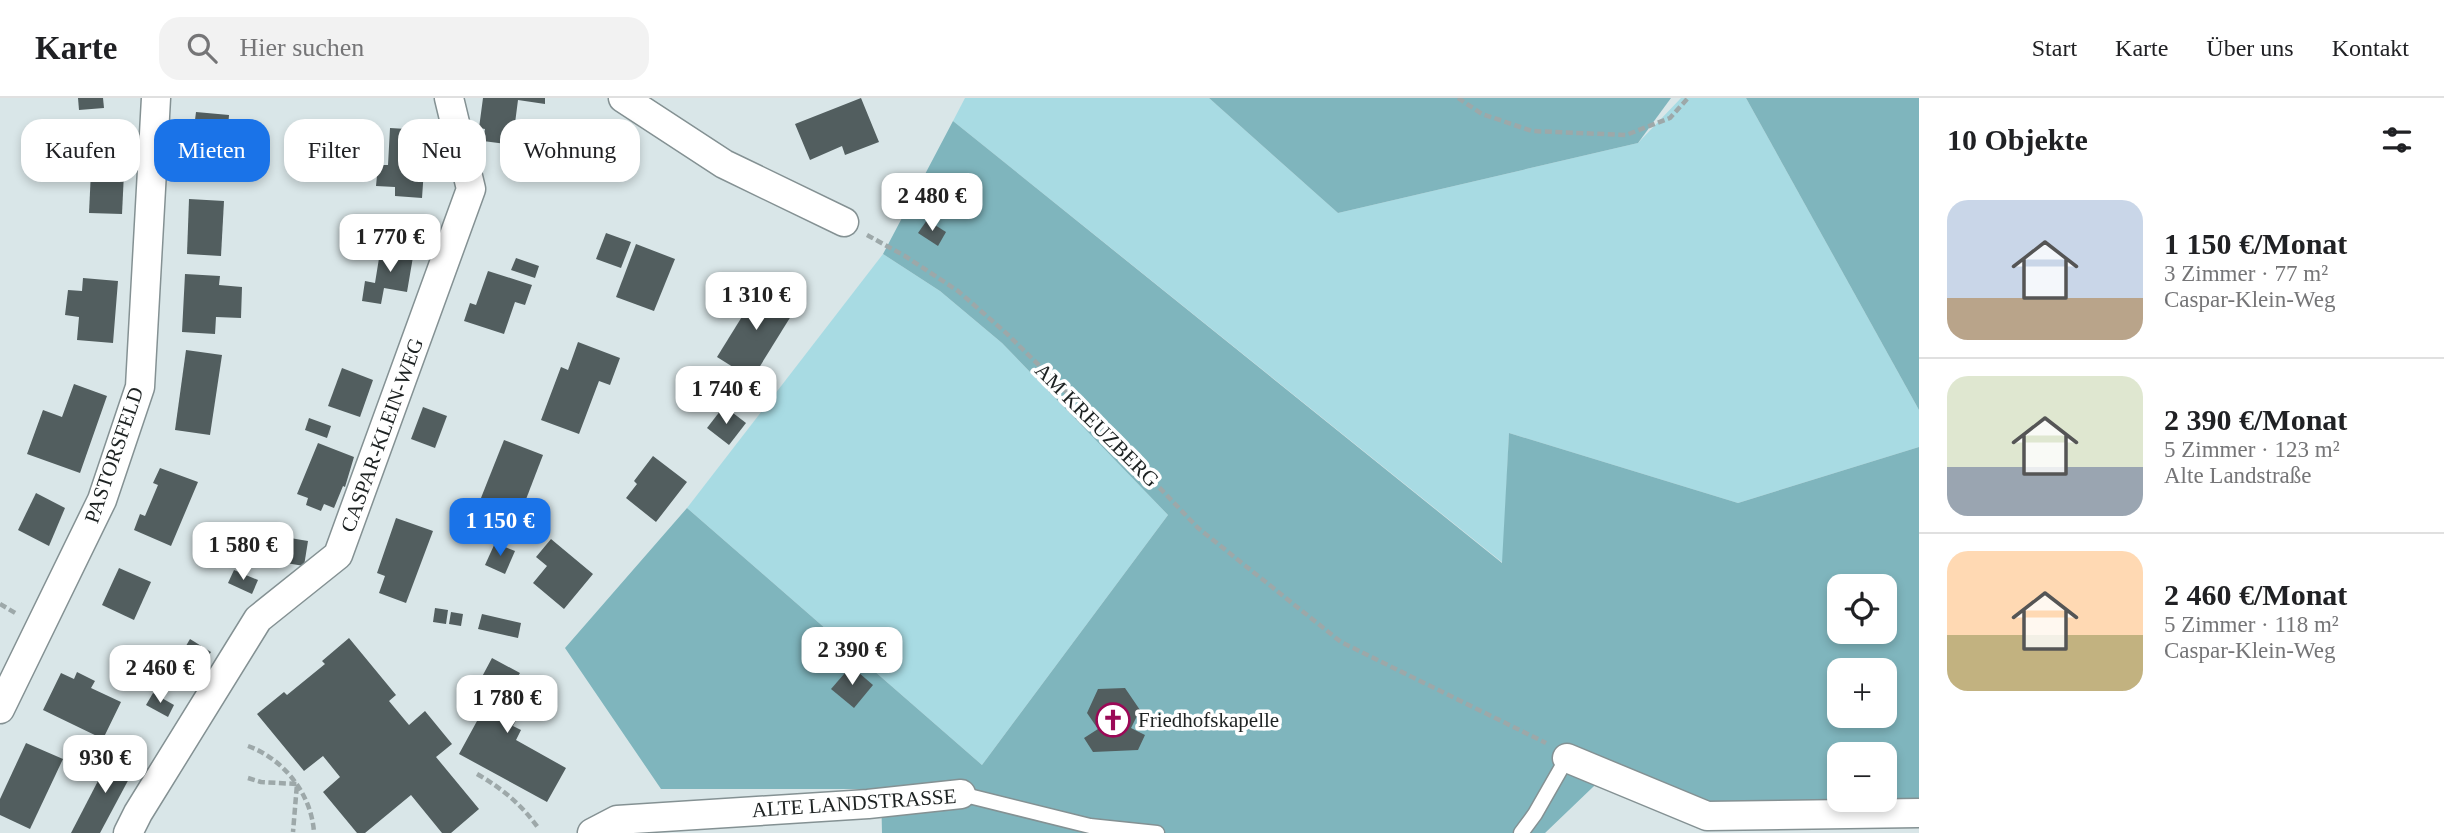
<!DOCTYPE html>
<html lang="de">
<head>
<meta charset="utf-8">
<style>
  :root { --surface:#fff; --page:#f2f2f2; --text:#202124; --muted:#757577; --line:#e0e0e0; --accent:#1a73e8 }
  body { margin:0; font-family:Georgia,serif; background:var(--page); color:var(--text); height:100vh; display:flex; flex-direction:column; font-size:26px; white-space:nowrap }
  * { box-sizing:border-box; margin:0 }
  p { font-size:23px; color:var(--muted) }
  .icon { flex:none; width:38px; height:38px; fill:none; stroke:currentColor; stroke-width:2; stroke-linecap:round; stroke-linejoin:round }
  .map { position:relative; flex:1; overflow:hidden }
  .side { display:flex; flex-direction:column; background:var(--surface); width:525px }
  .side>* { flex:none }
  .banner { position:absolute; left:21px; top:21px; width:665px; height:63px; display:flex; gap:14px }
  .tools { position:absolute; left:1827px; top:476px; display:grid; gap:14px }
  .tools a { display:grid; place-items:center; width:70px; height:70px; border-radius:14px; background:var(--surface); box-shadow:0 4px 10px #0003; font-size:35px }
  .price { position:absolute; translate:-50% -60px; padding:0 16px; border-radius:14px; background:#fff; color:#222; font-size:23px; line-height:46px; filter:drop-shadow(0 2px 4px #0008) }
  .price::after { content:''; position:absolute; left:50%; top:42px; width:21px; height:16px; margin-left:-10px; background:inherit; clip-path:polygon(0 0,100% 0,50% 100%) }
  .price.active { background:var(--accent); color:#fff }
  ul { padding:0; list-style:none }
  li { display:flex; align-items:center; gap:21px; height:175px; padding:0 28px }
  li+li { border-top:2px solid var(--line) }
  li span { display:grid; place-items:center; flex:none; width:196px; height:140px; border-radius:21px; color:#555 }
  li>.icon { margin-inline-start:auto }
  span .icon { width:84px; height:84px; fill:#fffc; stroke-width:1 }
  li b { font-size:30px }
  h2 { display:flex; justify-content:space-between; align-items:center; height:84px; padding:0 28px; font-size:30px }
  .tag { padding:0 24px; border-radius:21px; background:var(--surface); box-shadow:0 4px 10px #0003; font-size:24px; line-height:63px }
  .tag.active { background:var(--accent); color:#fff }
  header { display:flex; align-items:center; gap:42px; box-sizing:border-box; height:98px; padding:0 35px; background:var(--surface); border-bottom:2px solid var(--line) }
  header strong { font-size:33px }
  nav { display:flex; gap:38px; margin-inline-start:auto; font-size:24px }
  .search { width:490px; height:63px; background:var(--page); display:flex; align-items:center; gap:18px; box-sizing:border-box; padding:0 24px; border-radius:21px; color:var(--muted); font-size:26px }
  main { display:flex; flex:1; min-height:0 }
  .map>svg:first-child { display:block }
</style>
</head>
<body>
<header>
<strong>Karte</strong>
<div class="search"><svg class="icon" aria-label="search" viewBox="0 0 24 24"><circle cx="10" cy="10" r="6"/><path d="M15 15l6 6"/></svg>Hier suchen</div>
<nav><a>Start</a><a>Karte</a><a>Über uns</a><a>Kontakt</a></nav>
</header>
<main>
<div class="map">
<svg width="1919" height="735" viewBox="0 0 1919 735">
  <rect width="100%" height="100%" fill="#d9e6e8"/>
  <g fill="#a8dbe3">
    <polygon points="965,0 1209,0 1338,115 1638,45 1681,0 1746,0 1919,312 1919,349 1738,405 1509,335 1503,465 953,23"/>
    <polygon points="883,156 940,193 1002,245 1168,417 982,667 687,410"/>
  </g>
  <g fill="#7fb5bd" fill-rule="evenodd">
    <polygon points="1209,0 1671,0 1638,45 1338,115"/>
    <polygon points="1746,0 1919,0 1919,312"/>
    <path d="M953 23 1502 465 1509 335 1738 405 1919 349V700L1885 701V656H1839V702H1858L1709 706 1617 666 1545 735H882L881 691H661L565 550 687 410 982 667 1168 417 1002 245 940 193 883 156ZM1839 488H1885V534H1839ZM1839 572H1885V618H1839Z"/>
  </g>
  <g fill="#525e5f">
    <polygon points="78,0 103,0 104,10 79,12"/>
    <polygon points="483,0 545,0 545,6 518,2 514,33 515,35 508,34 506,46 483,43 485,31 479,30"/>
    <polygon points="861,0 879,44 845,57 842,48 810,62 795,26"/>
    <polygon points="196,14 229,17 226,58 191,55"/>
    <polygon points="390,30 423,32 421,72 424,71 422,100 395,98 395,89 376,88 378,67 388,67"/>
    <polygon points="92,52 125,54 122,116 89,115"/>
    <polygon points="189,101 224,103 221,158 187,156"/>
    <polygon points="927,122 946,134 938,148 918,135"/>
    <polygon points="341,127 366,130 364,143 340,140"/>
    <polygon points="606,135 631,144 621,170 596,161"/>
    <polygon points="636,146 675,161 654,213 616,199"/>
    <polygon points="381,148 414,153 407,194 384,190 381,206 362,203 365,183 375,185"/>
    <polygon points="516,160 539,168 535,180 511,172"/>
    <polygon points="488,173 532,187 525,207 515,204 504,236 464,223 470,205 476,207"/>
    <polygon points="185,176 220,178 219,187 242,189 241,220 216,219 215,236 182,234"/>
    <polygon points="83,180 118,183 113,245 77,242 79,219 65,217 68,192 82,193"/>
    <polygon points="761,188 796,210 752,281 717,259"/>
    <polygon points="578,244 620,260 610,287 599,283 579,336 541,322 561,269 568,272"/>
    <polygon points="186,252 222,257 210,337 175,332"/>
    <polygon points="342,270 373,282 360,319 328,308"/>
    <polygon points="74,286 107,298 80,375 27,356 43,312 62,319"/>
    <polygon points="724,308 746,325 729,347 707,330"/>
    <polygon points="423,309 447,318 435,350 411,341"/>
    <polygon points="309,320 331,328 327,340 305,332"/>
    <polygon points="504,342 543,357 515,430 475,415"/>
    <polygon points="318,345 354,359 345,389 343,388 334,410 324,406 321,413 306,407 308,400 297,396"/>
    <polygon points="653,358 687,384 656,424 626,400 637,386 634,383"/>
    <polygon points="160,370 198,384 171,448 134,432 140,416 145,418 158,387 153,385"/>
    <polygon points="36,395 65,410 49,448 18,432"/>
    <polygon points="396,420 433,433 406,505 379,495 385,478 377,475"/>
    <polygon points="284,439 308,443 304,468 280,464"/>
    <polygon points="551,441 593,476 564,511 533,485 547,468 536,459"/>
    <polygon points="495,445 515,453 505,476 485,467"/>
    <polygon points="119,470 151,484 134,522 102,507"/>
    <polygon points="234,472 258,482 252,496 228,485"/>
    <polygon points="435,510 448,512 446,526 433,524"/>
    <polygon points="451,514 463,516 461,528 449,526"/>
    <polygon points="482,516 521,525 518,540 478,531"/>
    <polygon points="349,540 396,597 389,603 409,627 425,613 452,646 436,659 479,711 451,735 442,735 411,697 365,735 357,735 323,694 340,679 323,658 304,673 257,616 284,594 287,597 325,566 322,563"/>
    <polygon points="190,541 211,554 204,565 183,553"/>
    <polygon points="492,560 520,575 513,587 530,596 513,628 521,632 516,642 566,670 547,704 459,656 483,612 469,603"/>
    <polygon points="851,568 873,587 854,610 831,591"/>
    <polygon points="77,574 95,583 91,590 121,604 103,641 43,612 61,575 74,581"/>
    <polygon points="1125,590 1140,612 1131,630 1145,637 1138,652 1093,654 1084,640 1098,631 1087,615 1098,591"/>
    <polygon points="153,595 174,607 168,619 146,607"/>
    <polygon points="26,645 63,661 30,731 0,717 0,701"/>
    <polygon points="113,654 135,665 131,677 100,735 71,735"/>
  </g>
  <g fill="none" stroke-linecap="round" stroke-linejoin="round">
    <defs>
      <g id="lane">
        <polyline points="961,696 1090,728 1157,735"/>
        <polyline points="1521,735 1535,716 1567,660"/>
      </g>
      <g id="street">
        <polyline points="623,0 724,66 844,124"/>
        <polyline points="0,611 102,402 140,289 156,0"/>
        <polyline points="1567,660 1707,718 1919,715"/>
        <polyline points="128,735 138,715 258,521 338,457 471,91 449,0"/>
        <polyline points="592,735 617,722 868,706 961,696"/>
      </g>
    </defs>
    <use href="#lane" stroke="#849193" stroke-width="17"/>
    <use href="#street" stroke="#849193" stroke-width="31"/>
    <g stroke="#9da8a9" stroke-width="4.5" stroke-dasharray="7 3.5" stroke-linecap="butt">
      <polyline points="1458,0 1482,16 1532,33 1626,37 1670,20 1688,0"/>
      <polyline points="867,137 905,158 958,193 1005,234 1091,318 1198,430 1341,544 1546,645"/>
      <polyline points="0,506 17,516"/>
      <path d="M248 648C284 661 312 697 314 735"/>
      <path d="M477 676C503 691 522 707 539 731"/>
      <polyline points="248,680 261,684 297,686 293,734"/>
    </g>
    <use href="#lane" stroke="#fff" stroke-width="14"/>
    <use href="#street" stroke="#fff" stroke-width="28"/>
  </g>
  <defs>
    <symbol id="church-ring" viewBox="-11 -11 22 22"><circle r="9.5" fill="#fff" stroke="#9b0856" stroke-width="1.5"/><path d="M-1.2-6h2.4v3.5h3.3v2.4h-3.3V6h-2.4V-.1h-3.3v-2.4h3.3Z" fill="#9b0856"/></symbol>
  </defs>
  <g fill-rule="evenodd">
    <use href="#church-ring" x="1094" y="603" width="38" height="38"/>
  </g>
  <g text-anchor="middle" stroke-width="7" stroke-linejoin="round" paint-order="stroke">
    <g font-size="21" fill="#1d2222" stroke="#fff">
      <text transform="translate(1097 327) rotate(45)" y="7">AM KREUZBERG</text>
      <text transform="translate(382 337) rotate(-70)" y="7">CASPAR-KLEIN-WEG</text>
      <text transform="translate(114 357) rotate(-71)" y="7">PASTORSFELD</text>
      <text transform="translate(854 705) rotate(-4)" y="7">ALTE LANDSTRASSE</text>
    </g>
    <g font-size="21" fill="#1d2222" stroke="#fff" text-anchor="start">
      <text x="1138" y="629">Friedhofskapelle</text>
    </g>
  </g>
</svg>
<div class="tools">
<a><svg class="icon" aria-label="locate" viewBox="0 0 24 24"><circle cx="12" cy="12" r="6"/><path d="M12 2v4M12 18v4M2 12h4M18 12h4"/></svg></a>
<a>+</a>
<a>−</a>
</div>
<b class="price" style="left:932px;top:135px">2 480 €</b>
<b class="price" style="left:390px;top:176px">1 770 €</b>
<b class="price" style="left:756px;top:234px">1 310 €</b>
<b class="price" style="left:726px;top:328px">1 740 €</b>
<b class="price active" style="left:500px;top:460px">1 150 €</b>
<b class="price" style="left:243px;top:484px">1 580 €</b>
<b class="price" style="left:852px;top:589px">2 390 €</b>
<b class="price" style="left:160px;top:607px">2 460 €</b>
<b class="price" style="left:507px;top:637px">1 780 €</b>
<b class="price" style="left:105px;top:697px">930 €</b>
<div class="banner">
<a class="tag">Kaufen</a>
<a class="tag active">Mieten</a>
<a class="tag">Filter</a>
<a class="tag">Neu</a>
<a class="tag">Wohnung</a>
</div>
</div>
<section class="side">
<h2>10 Objekte<svg class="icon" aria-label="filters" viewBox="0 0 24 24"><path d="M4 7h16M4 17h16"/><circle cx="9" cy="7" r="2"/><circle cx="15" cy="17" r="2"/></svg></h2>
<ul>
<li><span style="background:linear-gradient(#c9d6e8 70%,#b9a48a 0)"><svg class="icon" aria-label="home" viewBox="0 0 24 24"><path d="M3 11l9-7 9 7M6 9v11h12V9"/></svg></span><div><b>1 150 €/Monat</b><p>3 Zimmer · 77 m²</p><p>Caspar-Klein-Weg</p></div></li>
<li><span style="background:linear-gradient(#dfe7d0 65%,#9aa5b1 0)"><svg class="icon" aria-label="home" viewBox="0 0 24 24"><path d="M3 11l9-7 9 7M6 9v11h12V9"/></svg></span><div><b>2 390 €/Monat</b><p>5 Zimmer · 123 m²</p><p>Alte Landstraße</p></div></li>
<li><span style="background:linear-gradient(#ffd9b3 60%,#c2b280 0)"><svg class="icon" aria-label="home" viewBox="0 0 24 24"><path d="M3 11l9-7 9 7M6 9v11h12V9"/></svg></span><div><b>2 460 €/Monat</b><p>5 Zimmer · 118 m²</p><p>Caspar-Klein-Weg</p></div></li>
</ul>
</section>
</main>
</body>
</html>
